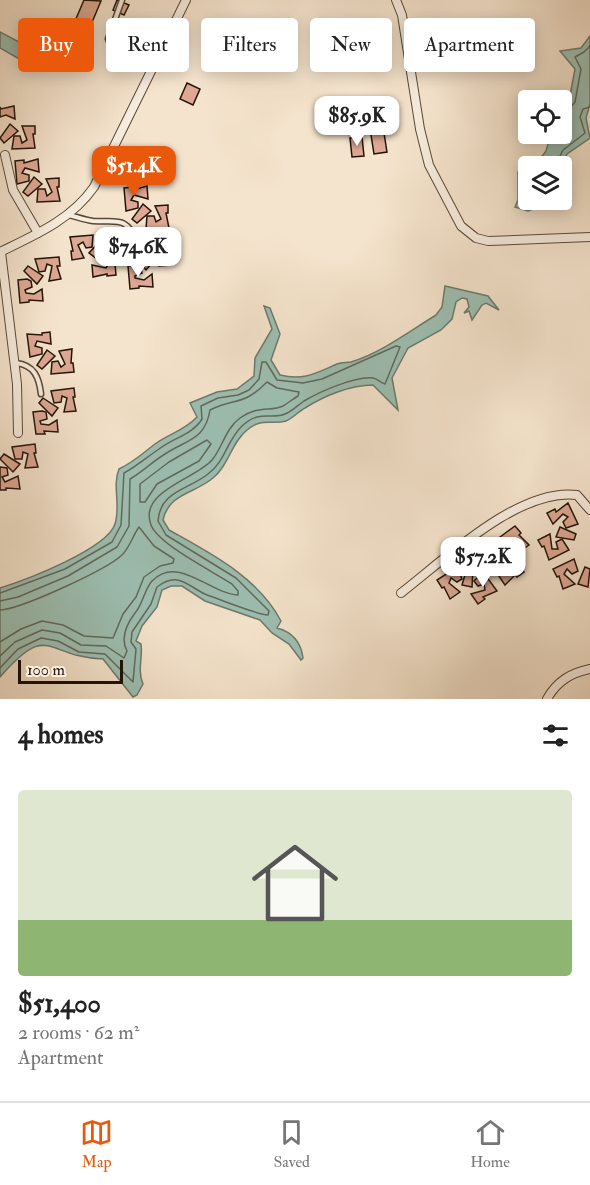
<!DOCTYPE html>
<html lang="en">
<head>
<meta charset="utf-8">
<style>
  :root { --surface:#fff; --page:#f2f2f2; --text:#222; --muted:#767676; --line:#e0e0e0; --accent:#ea580c }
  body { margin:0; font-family:"IM FELL Double Pica",serif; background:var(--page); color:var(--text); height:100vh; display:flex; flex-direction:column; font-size:22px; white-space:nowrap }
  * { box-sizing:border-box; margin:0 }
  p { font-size:20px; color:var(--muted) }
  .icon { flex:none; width:33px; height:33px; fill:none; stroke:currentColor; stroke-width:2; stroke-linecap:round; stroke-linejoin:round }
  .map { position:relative; height:699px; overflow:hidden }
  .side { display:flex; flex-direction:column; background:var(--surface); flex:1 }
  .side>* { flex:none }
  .guide { position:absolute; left:18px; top:18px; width:555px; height:54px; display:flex; gap:12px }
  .controls { position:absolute; left:518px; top:90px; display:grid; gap:12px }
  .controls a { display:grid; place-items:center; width:54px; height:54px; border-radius:6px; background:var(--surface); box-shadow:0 3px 15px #0003; font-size:30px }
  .scale { position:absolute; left:18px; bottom:15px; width:105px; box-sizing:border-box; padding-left:6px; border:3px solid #231406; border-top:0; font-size:16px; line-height:21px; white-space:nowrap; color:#231406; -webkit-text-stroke:4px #f8edde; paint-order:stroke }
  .price { position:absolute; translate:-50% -51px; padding:0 14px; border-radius:12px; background:#fff; color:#222; font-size:20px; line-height:39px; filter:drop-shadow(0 2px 3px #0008) }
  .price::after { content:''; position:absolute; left:50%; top:36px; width:18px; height:14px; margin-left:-9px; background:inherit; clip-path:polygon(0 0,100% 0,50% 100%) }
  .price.active { background:var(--accent); color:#fff }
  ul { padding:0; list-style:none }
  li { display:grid; align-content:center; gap:12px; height:318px; padding:0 18px }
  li+li { border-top:2px solid var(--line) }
  li span { display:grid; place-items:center; height:186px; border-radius:6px; color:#555 }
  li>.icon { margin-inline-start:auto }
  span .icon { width:108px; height:108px; fill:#fffc; stroke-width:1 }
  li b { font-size:26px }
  h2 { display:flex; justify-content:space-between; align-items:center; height:72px; padding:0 18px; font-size:26px }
  .tag { padding:0 21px; border-radius:6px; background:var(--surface); box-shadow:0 3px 15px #0003; font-size:21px; line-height:54px }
  .tag.active { background:var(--accent); color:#fff }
  .tabs { display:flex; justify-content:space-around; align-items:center; height:84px; border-top:2px solid var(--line); background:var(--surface); font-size:16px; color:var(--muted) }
  .tabs a { display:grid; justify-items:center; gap:3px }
  .tabs .active { color:var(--accent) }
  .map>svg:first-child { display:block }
</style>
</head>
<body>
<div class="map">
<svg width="590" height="699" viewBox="0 0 590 699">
  <rect width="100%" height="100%" fill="#f5e4cd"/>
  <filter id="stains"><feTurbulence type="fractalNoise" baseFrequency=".00333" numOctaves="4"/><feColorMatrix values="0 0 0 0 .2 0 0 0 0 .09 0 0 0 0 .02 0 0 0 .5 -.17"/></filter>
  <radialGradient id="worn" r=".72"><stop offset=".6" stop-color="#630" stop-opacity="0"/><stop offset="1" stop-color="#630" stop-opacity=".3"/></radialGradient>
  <g fill="#9dbfb2" stroke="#6c7b6d" stroke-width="1.5">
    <polygon points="0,32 23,44 40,64 40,71 0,48"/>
    <polygon points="590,36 590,104 586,118 590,138 567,154 561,166 535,166 546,151 551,134 561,134 561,108 569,101 575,69 560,51 581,48"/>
    <polygon points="518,172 528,172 528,200 543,200 541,206 528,211 515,207 518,200"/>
    <path d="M445 286 488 296 499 310 486 303 482 305 472 320 469 311 464 313 469 307 467 299 462 298 456 302 452 319 441 330 408 348 392 378 398 410 373 385C350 385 324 396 305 408 299 411 292 419 286 421 271 425 262 417 247 430 231 443 229 465 213 478 194 494 169 493 163 520L169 530C210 553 258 577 281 621L277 628C292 632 301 642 303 658L301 660 289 644 272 633 260 620 205 601 182 586H171L162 590 157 607 142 626 136 641 141 644C143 658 137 670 143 684L137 695 133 697 103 659C44 657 50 620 0 677V588C26 580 107 549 115 524 121 505 112 486 119 469 134 462 143 453 155 444 169 434 185 430 197 417L190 403 217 392 237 389 254 376 255 358 272 329 264 306 270 308 280 334 271 360 280 375C304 381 316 373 337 364 342 362 347 363 351 362 381 353 410 331 436 315L442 307Z"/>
  </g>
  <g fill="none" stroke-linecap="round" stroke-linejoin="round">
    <g stroke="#606a5c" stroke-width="1.5">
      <polyline points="561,113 567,111 575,102 581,69 575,57 584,52 590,46"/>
      <polyline points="555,166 563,150 585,133 580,117 583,109 590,107"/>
      <polygon points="207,440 211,444 199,461 157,484 145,502 140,502 140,484 169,462"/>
      <path d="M0 593 65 569 112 542 121 525 124 473C137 466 147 457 159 449 173 438 192 435 202 419L201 406 218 398 238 395 249 390 259 379 262 362H266L277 380 303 383 322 379 396 346 400 347 385 384C381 383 378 379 373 378 355 376 319 392 304 401 298 405 291 412 285 414 271 420 260 409 242 426 227 440 225 462 208 474 188 490 160 491 158 521L166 535 236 578 269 611 268 615C258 615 219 599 207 595 188 587 179 570 157 587L151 604 132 632 131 642 136 649 133 682 105 654 79 652 58 641 41 638 18 649 0 668"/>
      <path d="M0 601 18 597 68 576 117 547 129 526 130 479C142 472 152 462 165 454 188 439 205 440 210 410 236 397 242 407 267 382L277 388 299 392 298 396C293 399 288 403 283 406 271 412 258 405 240 418 225 429 223 447 212 460 196 479 138 491 151 525 158 544 212 571 232 584L238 591V595C210 594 178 554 152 581 144 590 143 604 135 613 126 625 120 638 127 651L124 658 106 646 81 645 60 633 42 630 15 642 0 656"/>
      <path d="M0 610C21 609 106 570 122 555 130 547 133 535 139 527L154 546 174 559 173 563 160 566 144 577 136 597 123 614 113 638 84 636 63 625 42 621 21 629 0 642"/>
    </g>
  </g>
  <g fill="#dda895" stroke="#231406" stroke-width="1.5">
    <polygon points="84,0 101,1 90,27 75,21"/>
    <polygon points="117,0 129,5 124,15 113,10"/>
    <polygon points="187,83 200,89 193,105 180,99"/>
    <polygon points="14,106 15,119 6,115 0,117 0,107 1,109"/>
    <polygon points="358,108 361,120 344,123 341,112"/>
    <polygon points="381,114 387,152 374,154 368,116"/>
    <polygon points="10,124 18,131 4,143 0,138"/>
    <polygon points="22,126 35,126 35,134 33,134 35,148 12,149 14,136 20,136 22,143 27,140"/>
    <polygon points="362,137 364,156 352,157 350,138"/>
    <polygon points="38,159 39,172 25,168 22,173 29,175 29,181 17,184 15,161 24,160 24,163"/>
    <polygon points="34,177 42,184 28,196 23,192"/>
    <polygon points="59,178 59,187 57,187 60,201 37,202 38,189 45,189 47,196 52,192 46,179"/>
    <polygon points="147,186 148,199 134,195 131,200 138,202 138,208 126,211 124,188 133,187 133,190"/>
    <polygon points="143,204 151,211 137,223 132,219"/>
    <polygon points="168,205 168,213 166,213 169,228 146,229 147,216 154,216 156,222 161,219 155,206"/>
    <polygon points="93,235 92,247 86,248 83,242 78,245 84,258 72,260 71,251 73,251 70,237"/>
    <polygon points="101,240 107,244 97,259 89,253"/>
    <polygon points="168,243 168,257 170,257 171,265 159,266 162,252 156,250 155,257 149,258 145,245"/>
    <polygon points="114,252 116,275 107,276 107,274 93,277 92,265 106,268 109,263 102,262 101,255"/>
    <polygon points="138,252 153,262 146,270 134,257"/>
    <polygon points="59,257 60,266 57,266 61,279 49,281 52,266 47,264 45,271 39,272 35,259"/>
    <polygon points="137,265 141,267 142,273 135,276 135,278 144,280 152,274 153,287 139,286 139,288 130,289 128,266"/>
    <polygon points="28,266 43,276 37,284 24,271"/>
    <polygon points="27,279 31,281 32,287 25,290 26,293 34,294 42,289 43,301 29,300 29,302 20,303 18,280"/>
    <polygon points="50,332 51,344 37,341 35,346 42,348 42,354 30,357 27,334 42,335 42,333"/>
    <polygon points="72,349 71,363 73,363 74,372 51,374 52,362 58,361 61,367 65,364 59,351"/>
    <polygon points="47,350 55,356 42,369 37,365"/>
    <polygon points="74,388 75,397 73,397 76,411 64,412 67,398 62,396 61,402 54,403 51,391"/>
    <polygon points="43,398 58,408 52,416 39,403"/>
    <polygon points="42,411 46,412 47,419 40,421 41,424 49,425 57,420 58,432 44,431 45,434 36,434 33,412"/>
    <polygon points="35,444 36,453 34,453 38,467 25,468 28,454 23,452 22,459 15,459 12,447"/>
    <polygon points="4,454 20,464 13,472 0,459"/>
    <polygon points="0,467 7,468 8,475 2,477 5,482 18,476 20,489 6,488 6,490 0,490"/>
    <polygon points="568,503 578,524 566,528 563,522 568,517 563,514 553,524 547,513 555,509 556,512"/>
    <polygon points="515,526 521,533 519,535 529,545 519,552 514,538 508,538 511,545 505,549 496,540"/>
    <polygon points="560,527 576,534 574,540 556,537"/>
    <polygon points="550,534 552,549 558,549 556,542 562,539 569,550 549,560 544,546 542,547 538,540"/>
    <polygon points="493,549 511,551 510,561 492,556"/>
    <polygon points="574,559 578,571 572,574 567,569 564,574 575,584 563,589 559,576 557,577 553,569"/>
    <polygon points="499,561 503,561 507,566 503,571 504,574 512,570 517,562 524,572 517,577 515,575 505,585 492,566"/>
    <polygon points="457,567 462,579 457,582 451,578 449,583 460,592 450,599 444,587 442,588 437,580"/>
    <polygon points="585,567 590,569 588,587 578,584"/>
    <polygon points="467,568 473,569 472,587 462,585"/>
    <polygon points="483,572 497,591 483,597 485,599 478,604 471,594 485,590 484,584 478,586 474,581"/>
  </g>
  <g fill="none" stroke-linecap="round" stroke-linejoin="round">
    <defs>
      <g id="lane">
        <polyline points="122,0 108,39 110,44 152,66"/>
        <path d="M69 215C77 217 85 220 93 221 117 223 126 215 137 242"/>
        <path d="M16 363C34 365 39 377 41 394"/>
      </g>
      <g id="street">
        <polyline points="396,0 402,15 420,129 429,165 461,226 476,238 488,241 590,237"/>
        <polyline points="5,155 13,190 38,233"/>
        <path d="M0 252C35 235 71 220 94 187L186 0"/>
        <polyline points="1,252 17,384 18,433"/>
        <path d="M401 593C445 559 520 487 577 495L590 510"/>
        <path d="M547 699C557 681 571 673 590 669"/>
      </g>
    </defs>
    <use href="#lane" stroke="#584838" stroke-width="7"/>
    <use href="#street" stroke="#584838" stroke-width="10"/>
    <use href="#lane" stroke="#f8edde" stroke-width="4"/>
    <use href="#street" stroke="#f8edde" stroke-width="8"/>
  </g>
  <rect width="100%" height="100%" filter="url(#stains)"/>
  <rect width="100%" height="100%" fill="url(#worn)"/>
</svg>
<div class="controls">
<a><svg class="icon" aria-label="locate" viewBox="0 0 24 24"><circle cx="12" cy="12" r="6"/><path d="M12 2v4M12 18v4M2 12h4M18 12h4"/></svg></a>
<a><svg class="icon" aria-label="layers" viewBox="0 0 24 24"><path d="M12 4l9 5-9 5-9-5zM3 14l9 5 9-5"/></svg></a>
</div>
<div class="scale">100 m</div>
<b class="price" style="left:357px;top:147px">$85.9K</b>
<b class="price active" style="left:134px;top:197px">$51.4K</b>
<b class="price" style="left:138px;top:278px">$74.6K</b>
<b class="price" style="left:483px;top:588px">$57.2K</b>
<div class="guide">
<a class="tag active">Buy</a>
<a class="tag">Rent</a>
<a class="tag">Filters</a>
<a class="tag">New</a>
<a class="tag">Apartment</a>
</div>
</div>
<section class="side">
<h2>4 homes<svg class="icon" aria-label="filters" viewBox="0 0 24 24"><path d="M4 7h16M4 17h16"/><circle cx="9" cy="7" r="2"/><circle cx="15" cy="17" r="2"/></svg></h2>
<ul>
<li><span style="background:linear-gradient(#dfe7d0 70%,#8fb573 0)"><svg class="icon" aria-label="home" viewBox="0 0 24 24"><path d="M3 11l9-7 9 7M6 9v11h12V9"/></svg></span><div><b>$51,400</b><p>2 rooms · 62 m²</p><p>Apartment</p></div></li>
</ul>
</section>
<nav class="tabs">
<a class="active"><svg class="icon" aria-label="map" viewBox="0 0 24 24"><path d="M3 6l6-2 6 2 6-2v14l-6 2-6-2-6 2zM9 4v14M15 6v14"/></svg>Map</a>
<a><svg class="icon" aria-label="saved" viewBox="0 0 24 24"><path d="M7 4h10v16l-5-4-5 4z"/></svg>Saved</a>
<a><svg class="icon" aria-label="home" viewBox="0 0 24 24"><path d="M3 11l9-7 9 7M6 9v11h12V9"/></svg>Home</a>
</nav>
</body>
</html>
